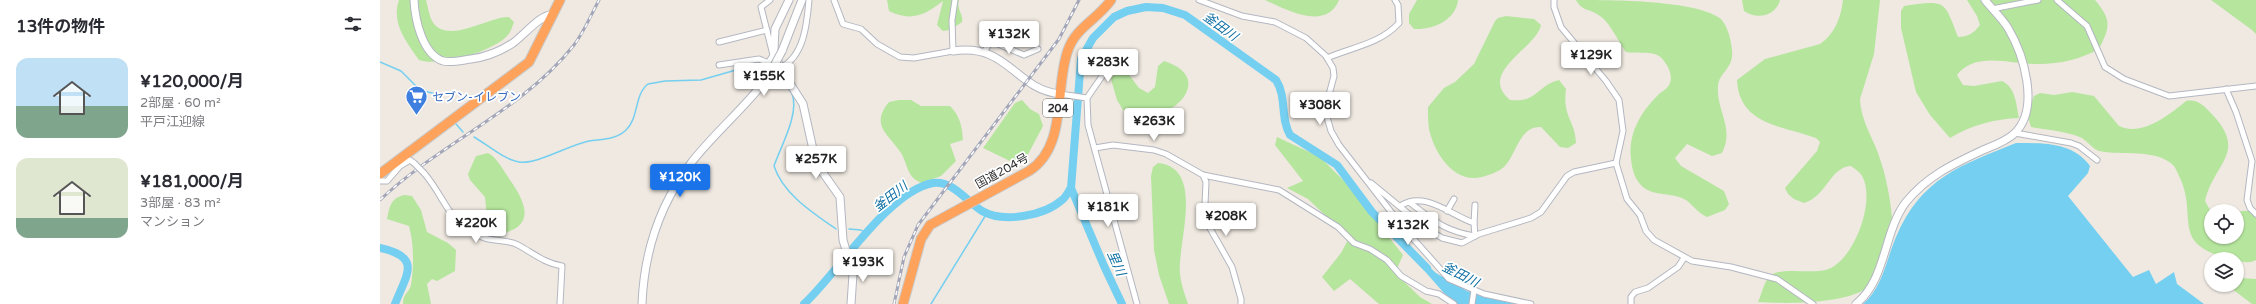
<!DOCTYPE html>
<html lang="ja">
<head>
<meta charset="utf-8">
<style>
  :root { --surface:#fff; --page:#f2f2f3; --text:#2b2b33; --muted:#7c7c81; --accent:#1a73e8 }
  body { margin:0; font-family:"Varela Round","Noto Sans JP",sans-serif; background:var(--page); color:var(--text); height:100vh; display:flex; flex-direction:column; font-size:15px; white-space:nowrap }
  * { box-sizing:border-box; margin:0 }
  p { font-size:13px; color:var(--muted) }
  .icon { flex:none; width:22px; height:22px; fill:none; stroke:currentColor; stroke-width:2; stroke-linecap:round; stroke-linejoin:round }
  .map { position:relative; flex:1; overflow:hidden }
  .panel { display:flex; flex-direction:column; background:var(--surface); width:380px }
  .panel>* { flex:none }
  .fabs { position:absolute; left:1824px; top:204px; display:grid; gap:8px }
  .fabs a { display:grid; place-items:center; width:40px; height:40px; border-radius:50%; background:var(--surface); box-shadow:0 1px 3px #0004; font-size:20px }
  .price { position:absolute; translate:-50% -34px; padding:0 9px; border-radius:4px; background:#fff; color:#222; font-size:13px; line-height:26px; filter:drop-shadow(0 1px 2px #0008) }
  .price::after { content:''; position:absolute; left:50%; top:24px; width:12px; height:9px; margin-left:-6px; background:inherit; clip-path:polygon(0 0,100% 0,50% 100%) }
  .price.on { background:var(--accent); color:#fff }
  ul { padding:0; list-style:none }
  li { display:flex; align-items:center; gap:12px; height:100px; padding:0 16px }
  li span { display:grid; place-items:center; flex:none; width:112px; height:80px; border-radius:12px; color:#555 }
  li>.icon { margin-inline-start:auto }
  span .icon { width:48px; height:48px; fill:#fffc; stroke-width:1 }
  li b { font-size:17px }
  h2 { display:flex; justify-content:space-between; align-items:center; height:48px; padding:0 16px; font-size:17px }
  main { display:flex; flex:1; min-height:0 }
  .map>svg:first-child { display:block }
</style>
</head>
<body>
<main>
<section class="panel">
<h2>13件の物件<svg class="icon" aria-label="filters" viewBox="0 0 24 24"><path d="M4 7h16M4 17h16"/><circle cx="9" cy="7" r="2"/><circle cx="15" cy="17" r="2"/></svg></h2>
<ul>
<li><span style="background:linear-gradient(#bfe0f5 60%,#7fa58c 0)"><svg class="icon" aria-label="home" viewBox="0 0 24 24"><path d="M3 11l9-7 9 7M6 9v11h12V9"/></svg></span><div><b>¥120,000/月</b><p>2部屋 · 60 m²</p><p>平戸江迎線</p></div></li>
<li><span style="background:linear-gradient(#dfe7d0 75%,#7fa58c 0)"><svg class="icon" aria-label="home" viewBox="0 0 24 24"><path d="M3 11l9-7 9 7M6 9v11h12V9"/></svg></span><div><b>¥181,000/月</b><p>3部屋 · 83 m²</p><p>マンション</p></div></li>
</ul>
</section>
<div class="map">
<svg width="1876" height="304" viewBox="0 0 1876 304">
  <rect width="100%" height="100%" fill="#efe9e1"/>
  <g fill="#b6e59e">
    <path d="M19 0H46C48 7 49 15 52 21 67 46 109 16 129 17L134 22C132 27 131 32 127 36 112 52 59 67 39 60 26 41 11 23 19 0Z"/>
    <path d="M507 0H579C576 9 584 15 582 22L570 30 563 31 557 25 563 1C545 15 531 22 509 11Z"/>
    <path d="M885 0H959C946 32 905 9 885 0Z"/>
    <path d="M1037 0H1078C1076 20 1053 30 1034 29L1029 23V14Z"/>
    <path d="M1196 0C1232 0 1317 0 1341 19 1348 27 1351 40 1352 50 1354 69 1339 72 1338 86 1336 111 1355 128 1342 153L1332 156 1307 144 1295 158 1301 166 1344 191 1349 204 1345 210 1327 217C1318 213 1314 206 1306 200 1293 192 1275 197 1263 187 1255 180 1252 170 1251 159 1248 134 1260 113 1278 95 1281 92 1287 89 1289 85 1295 76 1286 61 1279 56 1273 51 1255 54 1246 52 1237 40 1230 21 1217 14 1208 9 1201 10 1196 0Z"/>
    <path d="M1362 0H1400C1396 16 1377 20 1364 11Z"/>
    <path d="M1463 0H1500L1494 54 1480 99C1481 123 1495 140 1501 162 1506 176 1513 211 1512 225 1511 234 1505 246 1502 254 1499 263 1496 279 1490 286 1468 304 1409 304 1378 302 1382 294 1384 280 1391 275 1406 266 1434 276 1451 268 1475 256 1496 200 1482 176 1480 172 1475 169 1471 166 1450 167 1447 196 1424 203L1414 199 1408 194 1405 188 1437 151 1440 142 1436 138C1403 126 1359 125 1357 80L1385 59 1440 44C1455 34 1461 17 1463 0Z"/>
    <path d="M1587 0H1715C1732 20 1730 27 1719 49 1701 59 1680 64 1659 64 1632 65 1596 50 1577 75L1583 85 1594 86 1622 81C1636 88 1636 104 1639 118 1615 119 1591 125 1570 138L1550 115 1536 92 1521 28V11L1524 6C1566 0 1564 0 1578 37 1588 37 1594 33 1600 25L1597 16Z"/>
    <polygon points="1831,0 1876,0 1876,34 1872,30"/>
    <path d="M1126 16 1154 19 1161 25C1156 49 1097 72 1130 100 1158 103 1156 86 1179 80L1186 89C1182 117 1196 122 1196 143L1188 148 1180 147 1161 127C1139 126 1137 154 1124 167 1118 172 1109 175 1102 177 1073 184 1054 152 1049 129 1048 122 1048 114 1048 107L1064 88 1075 82 1094 64 1115 21 1118 18Z"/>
    <path d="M784 61C844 80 779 135 743 110L737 100 731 79C735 73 738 70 746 71L759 88 768 93 775 87 778 66Z"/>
    <path d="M1692 92 1714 96 1739 126C1762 137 1789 115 1806 101 1816 99 1822 104 1829 111 1870 152 1834 162 1825 201L1831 212V237H1857V212C1864 211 1870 209 1876 215V260C1867 265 1856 260 1848 258 1790 244 1818 217 1800 178 1798 174 1796 168 1793 165 1775 148 1741 156 1719 151 1713 149 1708 142 1702 138 1688 131 1667 130 1651 127L1647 114 1654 96 1660 93 1674 95Z"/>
    <path d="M519 100H531L541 106H570C580 116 582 126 583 140L570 144 576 161 561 176 542 183C527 178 528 165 521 153 510 135 489 126 509 102Z"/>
    <polygon points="642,100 650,109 659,114 663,126 644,162 632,162 603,148 635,103"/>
    <polygon points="897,137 940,157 966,183 1023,255 1015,273 1040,297 1052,304 999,304 970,279 954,291 942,277 961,253 969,238 928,199 907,188 923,181 895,145"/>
    <path d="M108 153C117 158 122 168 128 177 139 193 158 220 130 231 122 235 115 233 108 227L105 197 90 180 88 174 96 156Z"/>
    <path d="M778 163C826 168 797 243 800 274 801 284 805 295 808 304H789L779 275 774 250 771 176 773 167Z"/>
    <path d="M24 195 32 196 41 210 47 232 68 243 76 250 75 271 57 281 52 279 47 284 51 304H23C23 293 29 293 31 285 34 266 34 244 29 226L7 219C10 206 10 199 24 195Z"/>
    <polygon points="1860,278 1876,279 1876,304 1872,304 1847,285 1857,285 1857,279"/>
  </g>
  <g fill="#75cff0">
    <path d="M1636 143C1662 143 1693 142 1710 166L1708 173 1688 196 1753 277 1769 270 1776 284 1794 272 1797 284 1824 304H1483C1503 287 1506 260 1516 237 1541 178 1581 165 1636 143Z"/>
    <polygon points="1035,260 1043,261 1056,273 1087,291 1141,304 1077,304 1070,300"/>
  </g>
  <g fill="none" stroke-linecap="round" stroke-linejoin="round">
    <g stroke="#75cff0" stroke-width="1.5">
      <polyline points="0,62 21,71 40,90 60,95"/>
      <path d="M394 72C401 78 408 86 412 94 420 113 400 148 394 166 403 194 433 213 456 229"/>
      <polyline points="76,124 83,132"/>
      <path d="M94 137C108 145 123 159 139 162 156 165 189 145 209 141 221 139 236 140 246 130 259 118 254 95 268 84L285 81 321 80 377 64 390 69"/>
      <polyline points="469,229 481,230 485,233"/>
      <polyline points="551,304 607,213"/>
    </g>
    <g stroke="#75cff0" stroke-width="8">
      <polyline points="691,188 724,266 742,304"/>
      <path d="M0 248C43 257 26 275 15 304"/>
      <path d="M424 304C457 274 508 191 553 183 573 180 587 202 602 211 623 223 664 216 682 200 686 197 688 192 691 188L701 59 713 38 734 17 747 11 766 7 783 8 805 15 896 80C907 97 900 118 910 135L957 165 992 212 1047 268"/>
    </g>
    <defs>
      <g id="street">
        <polyline points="454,0 463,24 481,29 497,44 520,57 534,58 573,51 572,20 575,0"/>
        <polyline points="819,0 862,16 895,22 926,38 946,56 953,68 954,76 946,106 947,117 951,131 959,145 1022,226 1069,279 1104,294 1151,304"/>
        <polyline points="1174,0 1174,7 1181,27 1226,81 1239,100 1243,131 1236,163 1247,199 1260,215 1266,231 1274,240 1312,261 1351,267 1397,279 1433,304"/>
        <polyline points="1677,0 1707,26 1725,67 1744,79 1789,96 1876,86"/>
        <polyline points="1612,9 1658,0"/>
        <polyline points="339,42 387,30"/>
        <polyline points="604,52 611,41 644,55 658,49"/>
        <path d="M947 58C972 47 1000 44 1019 23L1018 5 1015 0"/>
        <polyline points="388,63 393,55 381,7 390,0"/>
        <path d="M339 65 379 59 400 68C424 57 427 24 429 0"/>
        <polyline points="1846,89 1856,112 1872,161 1867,200 1870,208 1876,214"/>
        <polyline points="680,94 707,98 708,125 757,304"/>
        <polyline points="707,98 727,69 740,64 748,64"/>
        <polyline points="1635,133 1691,143 1699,146 1717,160"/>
        <polyline points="715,148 733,145 774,150 786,154 823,175 899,190 958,227 974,243 990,249 1007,260 1021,276 1046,291 1059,294 1074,304"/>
        <path d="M44 173C67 200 66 221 102 237 113 242 127 239 138 245 153 253 164 263 182 266L180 304"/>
        <polyline points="823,175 826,182 825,204 827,223 852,267 861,299 861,304"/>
        <polyline points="0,181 7,181 20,166 30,160 34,163"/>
        <polyline points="991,183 1042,225 1062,238 1082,243 1099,234 1151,218 1161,212 1187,176 1194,172 1236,163"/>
        <path d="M1020 206C1045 190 1070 215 1094 223L1095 236C1064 231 1053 220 1029 202"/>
        <polyline points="1067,211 1074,199"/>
        <polyline points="1094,223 1095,205"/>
        <polyline points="1092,304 1094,290"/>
        <polyline points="1251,304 1251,297 1255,292 1268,288 1298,267 1304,258"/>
      </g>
      <g id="secondary">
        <path d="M34 0C35 19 42 54 63 61 71 63 83 60 91 59 106 57 121 51 133 43 143 36 162 13 172 15"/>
        <polyline points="409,0 395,29 394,50 400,68 423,104 436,163 460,197 463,240 473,274 471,304"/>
        <polyline points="402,51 422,0"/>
        <path d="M573 51C629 43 634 89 680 94"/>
        <path d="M262 304C264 253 280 204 311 163 335 132 365 108 388 77"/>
        <path d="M1476 304C1507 279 1503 232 1526 202 1547 176 1573 164 1603 150 1613 146 1627 141 1635 133 1660 108 1644 55 1628 28 1622 18 1612 9 1605 0"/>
      </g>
      <g id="highway">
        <polyline points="0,174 149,62 180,0"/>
        <path d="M523 304 541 239 550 225 649 171C688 146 674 88 688 50 696 27 718 19 731 0"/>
      </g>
    </defs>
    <use href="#street" stroke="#b4b7c1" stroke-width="7"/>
    <use href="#secondary" stroke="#b4b7c1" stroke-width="9"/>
    <use href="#highway" stroke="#c9c9c9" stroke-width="11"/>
    <use href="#street" stroke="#fff" stroke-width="5"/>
    <use href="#secondary" stroke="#fff" stroke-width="7"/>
    <use href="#highway" stroke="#ffa35c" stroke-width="9"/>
    <defs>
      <g id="rail">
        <path d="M0 200C60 143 142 111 194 45 204 32 211 15 219 0"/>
        <polyline points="514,304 524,257 538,225 679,39 699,0"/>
      </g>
    </defs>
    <use href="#rail" stroke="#a3a6b8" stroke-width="3"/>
    <use href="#rail" stroke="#fff" stroke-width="1.5" stroke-dasharray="4.5" stroke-linecap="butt"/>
    <defs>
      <polyline id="street-bridge" points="34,163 44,173"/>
      <polyline id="secondary-bridge" points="388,77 402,51"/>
    </defs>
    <use href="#street-bridge" stroke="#b4b7c1" stroke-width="7" stroke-linecap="butt"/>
    <use href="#secondary-bridge" stroke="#b4b7c1" stroke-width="9" stroke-linecap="butt"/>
    <use href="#street-bridge" stroke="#fff" stroke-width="5"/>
    <use href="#secondary-bridge" stroke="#fff" stroke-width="7"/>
  </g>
  <defs>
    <symbol id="supermarket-pin" viewBox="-11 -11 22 30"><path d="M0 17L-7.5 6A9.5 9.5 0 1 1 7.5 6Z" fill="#3f7fe0" stroke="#fff"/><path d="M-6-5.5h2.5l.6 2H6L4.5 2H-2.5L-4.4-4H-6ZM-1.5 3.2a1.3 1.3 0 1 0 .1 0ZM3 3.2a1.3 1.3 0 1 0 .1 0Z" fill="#fff"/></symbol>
  </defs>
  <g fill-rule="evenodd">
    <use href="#supermarket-pin" x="24" y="84" width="25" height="34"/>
  </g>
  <g text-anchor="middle" stroke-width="3.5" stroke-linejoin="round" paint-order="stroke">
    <rect fill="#fff" stroke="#6d6d6d" stroke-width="1" x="663" y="99" width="30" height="18" rx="3"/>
    <g font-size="11" font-weight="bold" fill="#2e2e2e">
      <text x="678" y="112">204</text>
    </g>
    <g font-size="12" fill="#366cbe" stroke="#fff" text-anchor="start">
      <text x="52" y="101">セブン-イレブン</text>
    </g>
    <g font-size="12" fill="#2e2e2e" stroke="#fff">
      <text transform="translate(622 171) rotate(-29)" y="4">国道204号</text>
    </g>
    <g font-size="13" font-style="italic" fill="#0d6fa3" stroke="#fff">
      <text transform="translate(841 26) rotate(36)" y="5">釜田川</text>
      <text transform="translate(510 196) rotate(-38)" y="5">釜田川</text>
      <text transform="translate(737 263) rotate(66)" y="5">里川</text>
      <text transform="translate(1081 274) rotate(27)" y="5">釜田川</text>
    </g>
  </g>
</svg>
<div class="fabs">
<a><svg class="icon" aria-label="locate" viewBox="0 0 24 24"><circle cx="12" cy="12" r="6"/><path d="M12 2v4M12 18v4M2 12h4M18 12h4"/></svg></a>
<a><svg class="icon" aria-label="layers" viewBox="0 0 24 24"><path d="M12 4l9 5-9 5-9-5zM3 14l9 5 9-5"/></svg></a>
</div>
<b class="price" style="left:629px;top:55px">¥132K</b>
<b class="price" style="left:1211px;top:76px">¥129K</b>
<b class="price" style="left:728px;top:83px">¥283K</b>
<b class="price" style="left:384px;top:97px">¥155K</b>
<b class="price" style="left:940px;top:126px">¥308K</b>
<b class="price" style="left:774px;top:142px">¥263K</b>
<b class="price" style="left:436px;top:180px">¥257K</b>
<b class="price on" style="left:300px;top:198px">¥120K</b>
<b class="price" style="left:728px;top:228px">¥181K</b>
<b class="price" style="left:846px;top:237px">¥208K</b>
<b class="price" style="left:96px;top:244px">¥220K</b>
<b class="price" style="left:1028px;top:246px">¥132K</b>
<b class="price" style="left:483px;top:283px">¥193K</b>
</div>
</main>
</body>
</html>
